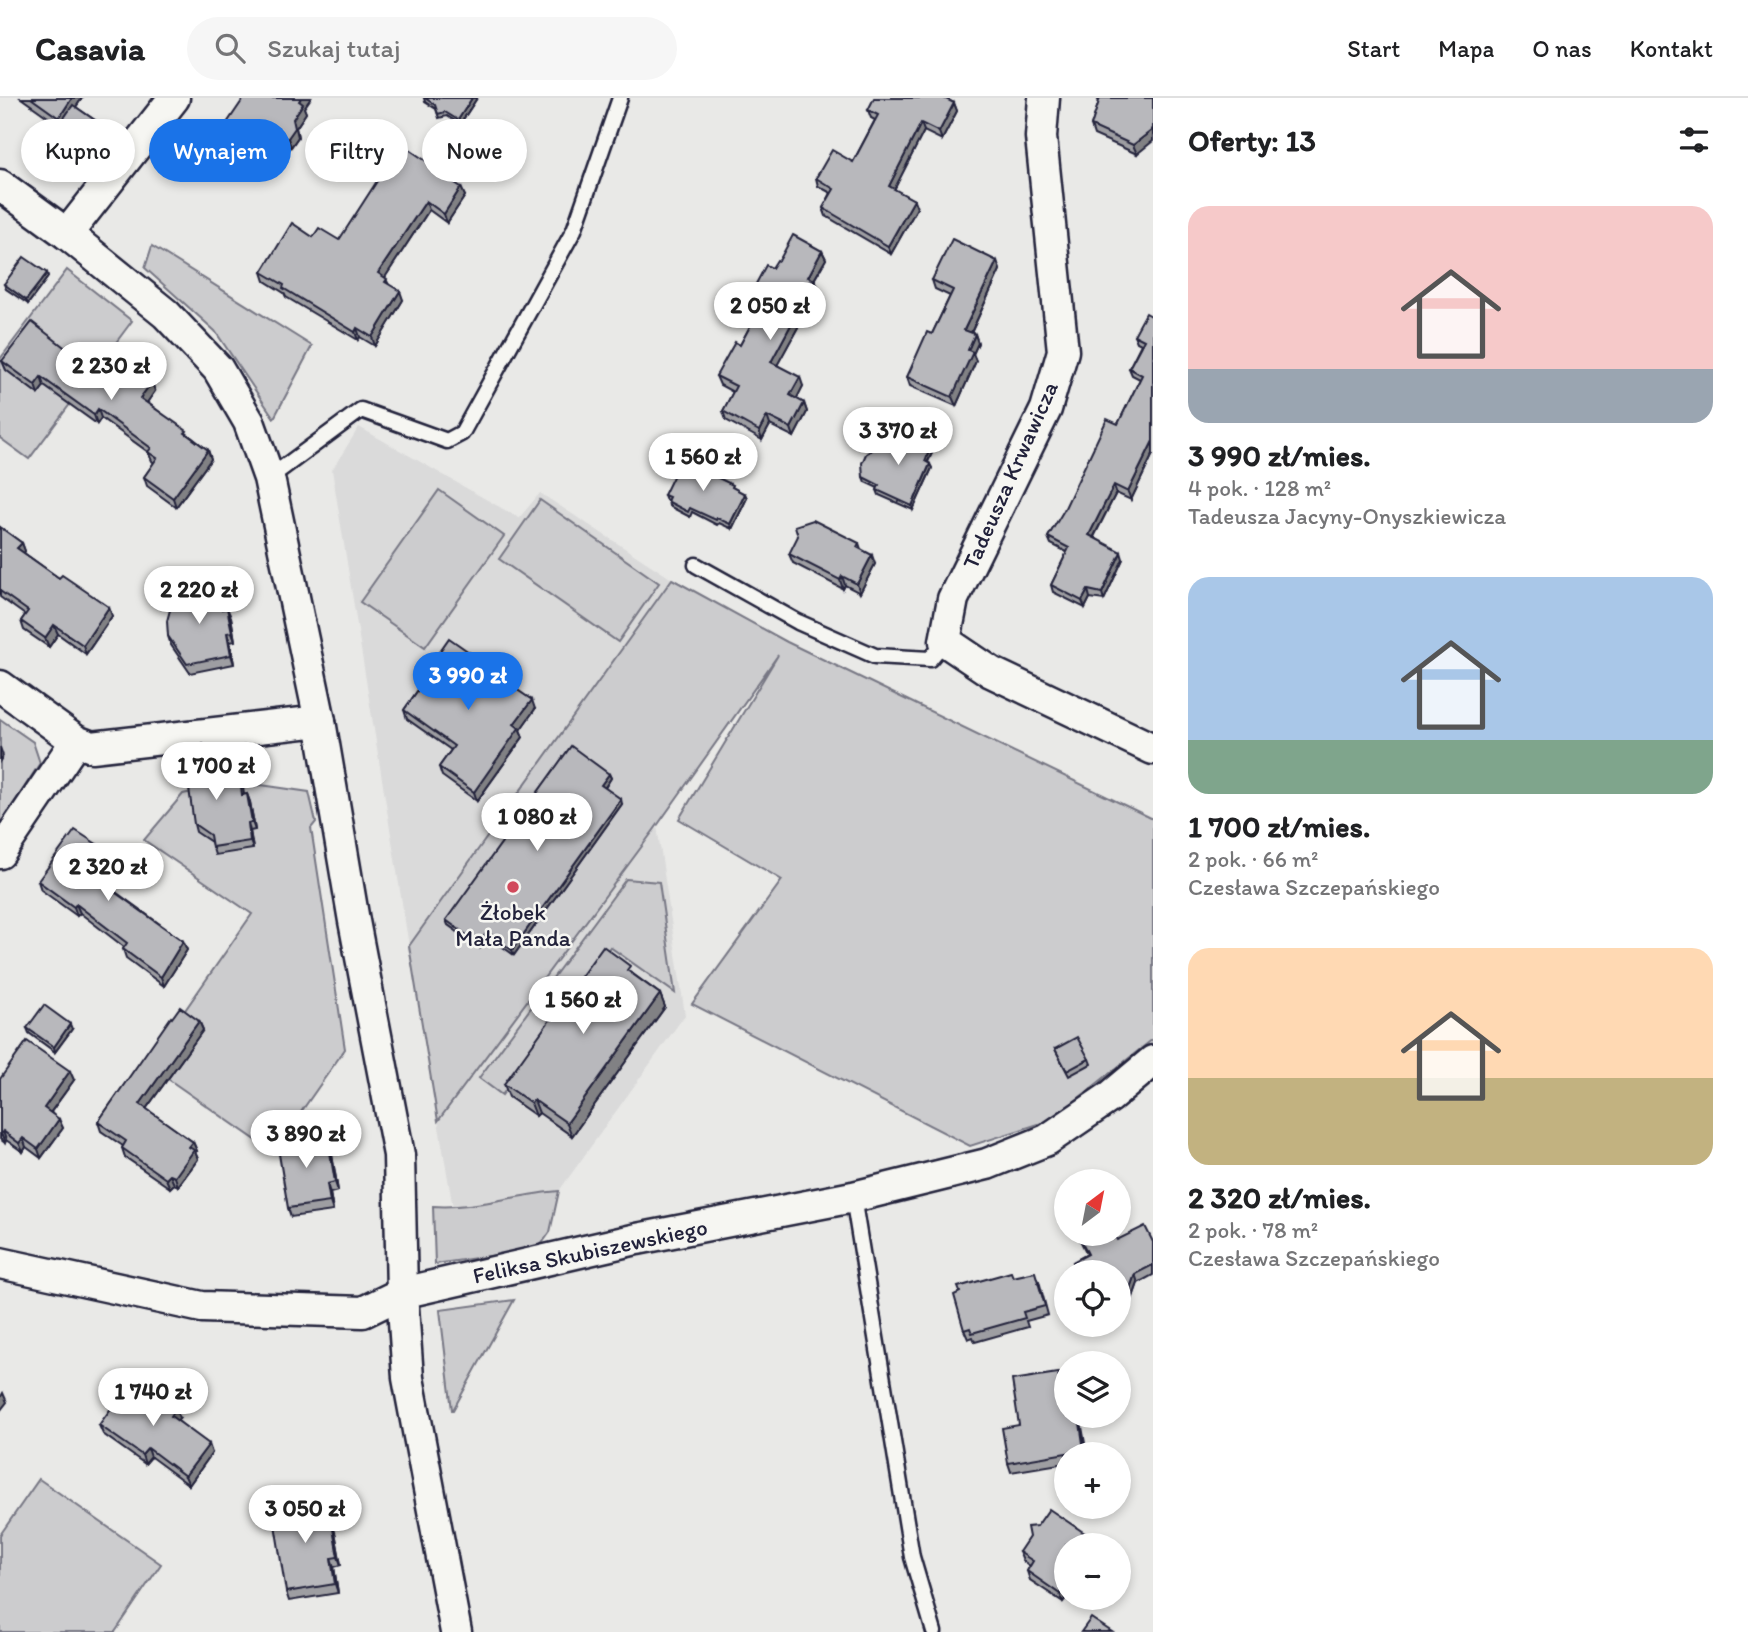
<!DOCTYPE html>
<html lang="pl">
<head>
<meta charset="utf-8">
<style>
  :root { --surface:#fff; --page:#f6f6f6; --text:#202124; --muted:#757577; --line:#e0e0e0; --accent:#1a73e8 }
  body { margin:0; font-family:Itim,sans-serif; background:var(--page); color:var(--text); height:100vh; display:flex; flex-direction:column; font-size:26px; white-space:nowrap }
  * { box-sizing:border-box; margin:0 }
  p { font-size:23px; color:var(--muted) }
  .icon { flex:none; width:38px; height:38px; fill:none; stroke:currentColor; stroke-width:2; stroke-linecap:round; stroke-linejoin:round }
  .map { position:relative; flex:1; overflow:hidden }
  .details { display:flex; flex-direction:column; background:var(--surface); width:595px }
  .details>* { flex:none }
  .hud { position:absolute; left:21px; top:21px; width:665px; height:63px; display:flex; gap:14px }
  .needle { width:46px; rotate:32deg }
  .fabs { position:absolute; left:1054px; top:1071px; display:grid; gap:14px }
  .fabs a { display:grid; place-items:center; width:77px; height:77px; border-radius:50%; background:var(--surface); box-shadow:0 4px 10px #0003; font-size:35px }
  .price { position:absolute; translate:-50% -60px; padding:0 16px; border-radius:24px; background:#fff; color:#222; font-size:23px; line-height:46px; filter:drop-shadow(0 2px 4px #0008) }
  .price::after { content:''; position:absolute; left:50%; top:42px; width:21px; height:16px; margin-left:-10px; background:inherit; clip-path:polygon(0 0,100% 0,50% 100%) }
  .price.current { background:var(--accent); color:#fff }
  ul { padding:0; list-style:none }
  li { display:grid; align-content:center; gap:14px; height:371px; padding:0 35px }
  li span { display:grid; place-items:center; height:217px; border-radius:21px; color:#555 }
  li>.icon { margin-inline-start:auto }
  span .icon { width:126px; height:126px; fill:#fffc; stroke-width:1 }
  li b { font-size:30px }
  h2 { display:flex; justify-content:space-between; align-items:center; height:84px; padding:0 35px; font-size:30px }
  .tag { padding:0 24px; border-radius:32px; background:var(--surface); box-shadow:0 4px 10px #0003; font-size:24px; line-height:63px }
  .tag.current { background:var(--accent); color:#fff }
  header { display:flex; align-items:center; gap:42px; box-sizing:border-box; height:98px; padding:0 35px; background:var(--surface); border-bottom:2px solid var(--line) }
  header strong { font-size:33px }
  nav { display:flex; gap:38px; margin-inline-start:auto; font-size:24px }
  .search { width:490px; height:63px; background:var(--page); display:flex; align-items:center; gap:18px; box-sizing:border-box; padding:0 24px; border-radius:38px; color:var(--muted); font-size:26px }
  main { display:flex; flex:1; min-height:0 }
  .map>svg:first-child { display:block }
</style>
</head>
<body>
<header>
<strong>Casavia</strong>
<div class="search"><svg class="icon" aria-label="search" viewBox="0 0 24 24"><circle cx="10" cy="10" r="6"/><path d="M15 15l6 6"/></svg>Szukaj tutaj</div>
<nav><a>Start</a><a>Mapa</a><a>O nas</a><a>Kontakt</a></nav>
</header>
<main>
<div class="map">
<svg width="1153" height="1534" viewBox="0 0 1153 1534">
  <rect width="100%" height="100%" fill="#e9e9e7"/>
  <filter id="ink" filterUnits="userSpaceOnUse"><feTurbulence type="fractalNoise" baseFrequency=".0143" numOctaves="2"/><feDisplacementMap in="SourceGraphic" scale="14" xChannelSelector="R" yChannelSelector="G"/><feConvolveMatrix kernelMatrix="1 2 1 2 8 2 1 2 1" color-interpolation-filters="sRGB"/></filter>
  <g filter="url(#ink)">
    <g fill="#dadada">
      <polygon points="359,329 519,420 540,395 672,481 409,848 332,372"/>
      <polygon points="657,728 685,917 559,1093 522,1097 453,1110 438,1023"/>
    </g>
    <g fill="#ccccce" stroke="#777784" stroke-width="2">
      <polygon points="152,148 312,248 274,320 215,233 145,170"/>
      <polygon points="67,172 132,223 29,361 0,340 0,261"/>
      <polygon points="439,392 504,438 425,549 360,504"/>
      <polygon points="540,402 659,485 618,544 499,461"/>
      <polygon points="672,481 787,544 1153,721 1153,941 1051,1022 970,1048 692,906 782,782 679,721 778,557 654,732 438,1023 409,848"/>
      <polygon points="0,621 33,644 40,665 0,727"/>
      <polygon points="261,687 309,694 316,724 311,730 345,951 273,1054 168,981 195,943 174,928 252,816 144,742 183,696 214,689"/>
      <polygon points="626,781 659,784 675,895 610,849 502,997 479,980"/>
      <path d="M559 1093 550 1134 538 1151 435 1166 433 1108C475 1111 517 1096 559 1093Z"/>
      <polygon points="514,1202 453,1312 452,1312 440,1212"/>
      <polygon points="39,1381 161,1466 115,1534 0,1534 0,1437"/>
    </g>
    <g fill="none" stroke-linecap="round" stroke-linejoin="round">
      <defs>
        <g id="service">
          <polyline points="269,380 361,312 447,343 462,335 574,132 620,0"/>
          <polyline points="696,467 798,524 875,558 930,561 945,543"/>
          <polyline points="853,1099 912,1459 934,1534"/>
        </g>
        <g id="minor">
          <polyline points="1044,0 1041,39 1063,253 1046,311 953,501 945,543 991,574 1153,651"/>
          <polyline points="0,87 67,136 166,216 218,271 249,324 269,380 320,623 354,823 399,1057 402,1195 408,1280 456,1534"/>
          <polyline points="67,136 174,0"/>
          <polyline points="0,588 76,643 92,649 320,623"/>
          <polyline points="0,755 76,643"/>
          <polyline points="0,1165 202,1209 363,1214 402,1195 637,1141 853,1099 987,1066 1047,1042 1110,999 1153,963"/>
        </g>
      </defs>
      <use href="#service" stroke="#22223b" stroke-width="19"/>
      <use href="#minor" stroke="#22223b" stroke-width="35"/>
      <use href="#service" stroke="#f6f6f2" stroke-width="14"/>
      <use href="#minor" stroke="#f6f6f2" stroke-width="30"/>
    </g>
    <g fill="#9e9ea2" stroke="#22223b" stroke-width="2">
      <polygon points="21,0 82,0 76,9 99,25 104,38 74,80 49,62 44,49 59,27"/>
      <polygon points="424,0 477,0 460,26 447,18 439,20 436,11 425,4"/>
      <polygon points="1097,0 1153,0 1137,56 1094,37 1091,28 1099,4"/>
      <polygon points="946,1 954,5 957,13 942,42 924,33 894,91 917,110 891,156 826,118 823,110 831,95 818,88 816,80 853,64 875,22 871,20 868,12"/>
      <polygon points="304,10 306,15 296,30 298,39 291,49 283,50 273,66 229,37 225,28"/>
      <polygon points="444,75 446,79 465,98 447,125 429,112 385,179 389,187 403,202 375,248 360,239 358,242 286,199 284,195 265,183 262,174 313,139 339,142"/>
      <polygon points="822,153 826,161 814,182 819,191 777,267 803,288 796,301 804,305 807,314 794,339 770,327 762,342 726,322 723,313 733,294 720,287 716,278 740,247 760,210 753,206 750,197 779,163"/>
      <polygon points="997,163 1000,172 971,235 975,236 978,245 973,256 976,263 956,308 910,288 907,279 932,236 950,198 935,191 932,182"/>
      <polygon points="47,175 48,179 28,206 6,191 4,186"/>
      <polygon points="1153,219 1153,356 1131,402 1116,395 1094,439 1123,461 1104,502 1090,500 1085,510 1053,494 1051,487 1067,454 1051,446 1048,439 1118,326 1140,281 1132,277 1129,270 1141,246 1137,244 1134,237"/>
      <polygon points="2,263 95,273 155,293 147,304 208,352 211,361 176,409 147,388 144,379 154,365 152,363 148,354 101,320 97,326 44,288 38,296 6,272"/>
      <polygon points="889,346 931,348 933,353 928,364 932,370 913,412 879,397 877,392 878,390 865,384 863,379"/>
      <polygon points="734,391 745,396 747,400 732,431 719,425 717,427 692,414 690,419 669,408 668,402 666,402 664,397"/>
      <polygon points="0,429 22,445 25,453 24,455 112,518 86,556 58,536 49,549 24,532 21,523 25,517 0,499"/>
      <polygon points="859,445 861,451 875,466 860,495 845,487 843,491 793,465 789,456"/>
      <polygon points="221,497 223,511 231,519 235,543 230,544 234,566 190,575 171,547 168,538"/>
      <polygon points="491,574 535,611 520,632 523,639 477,703 442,678 439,669 451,652 407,621 404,612 418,592 417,586"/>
      <polygon points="206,654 213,684 243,688 244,697 247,696 250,704 255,732 250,733 253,751 215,757 211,744 196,734 194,726"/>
      <polygon points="609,676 611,680 605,690 622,706 514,857 489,839 480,850 448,827 446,822"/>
      <polygon points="112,756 115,765 102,784 183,843 187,852 164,888 126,860 123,851 124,849 80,815 77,818 41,792 38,783"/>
      <polygon points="633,876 660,896 665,909 572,1038 539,1015 536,1018 509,999 504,986"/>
      <polygon points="172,920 199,923 203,932 146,1011 193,1044 197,1053 195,1054 198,1061 178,1088 174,1086 170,1090 125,1059 122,1050 123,1048 101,1033 98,1024"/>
      <polygon points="27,930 72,931 55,954 29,935"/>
      <polygon points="1055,951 1089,961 1091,966 1069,978"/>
      <polygon points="0,981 74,982 51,1014 63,1030 41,1060 26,1049 23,1054 6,1042 5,1045 0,1041"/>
      <polygon points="327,1036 330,1045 338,1093 330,1095 333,1113 291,1119 288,1110"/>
      <polygon points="1077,1136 1114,1136 1117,1142 1153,1144 1153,1177 1138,1185 1133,1199 1123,1204 1118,1203 1118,1174 1077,1174 1073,1164 1087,1156"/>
      <polygon points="1013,1179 1039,1183 1048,1217 1026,1223 1028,1229 975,1244 973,1239 968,1241 964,1232"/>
      <polygon points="1061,1284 1065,1303 1087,1356 1066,1356 1066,1365 1011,1374 1008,1365 1019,1327"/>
      <polygon points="179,1320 177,1322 212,1355 189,1387 151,1359 145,1366 103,1336 99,1327"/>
      <polygon points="320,1400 324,1409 327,1426 335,1434 338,1451 341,1467 334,1469 338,1495 289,1503 286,1494"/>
      <polygon points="1092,1440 1095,1447 1066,1447 1066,1500 1063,1504 1030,1482 1027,1473 1030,1468 1023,1463 1019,1454"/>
    </g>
    <g fill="#818184" stroke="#22223b" stroke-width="2">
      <polygon points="72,0 82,0 62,29 59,20"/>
      <polygon points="301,0 311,0 304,10 306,15 296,30 298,39 291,49 288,40 293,21 299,3"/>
      <polygon points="472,0 477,0 460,26 458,22"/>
      <polygon points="954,5 957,13 942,42 939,34"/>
      <polygon points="99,25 104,38 74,80 70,67"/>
      <polygon points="921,25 924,33 892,96 889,88"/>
      <polygon points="1153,30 1153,43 1137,56 1133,47"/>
      <polygon points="280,41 283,50 273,66 270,57"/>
      <polygon points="461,89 465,98 447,125 444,116"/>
      <polygon points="914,102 917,110 891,156 888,148"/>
      <polygon points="426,103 429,112 382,184 378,175"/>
      <polygon points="822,153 826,161 811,187 808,179"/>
      <polygon points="997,163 1000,172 968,241 964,232"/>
      <polygon points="47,175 48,179 28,206 26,202"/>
      <polygon points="815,182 819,191 774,273 771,264"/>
      <polygon points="400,193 403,202 375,248 372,239"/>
      <polygon points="357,230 360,239 358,242 355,234"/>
      <polygon points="975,236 978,245 973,256 976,263 956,308 952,299 968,252"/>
      <polygon points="41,279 44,288 38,296 35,287"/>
      <polygon points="800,279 803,288 794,306 790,297"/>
      <polygon points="152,284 155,293 144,309 140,300"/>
      <polygon points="804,305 807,314 794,339 791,330"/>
      <polygon points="98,311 101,320 97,326 94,317"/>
      <polygon points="767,318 770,327 762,342 759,333"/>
      <polygon points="1153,343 1153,356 1131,402 1128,394"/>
      <polygon points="931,348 933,353 926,367 925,363"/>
      <polygon points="208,352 211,361 176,409 173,400"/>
      <polygon points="930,366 932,370 913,412 912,408"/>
      <polygon points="1114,387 1116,395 1091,444 1089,437"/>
      <polygon points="745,396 747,400 732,431 730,426"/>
      <polygon points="22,445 25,453 21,459 17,450"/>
      <polygon points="1121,454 1123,461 1104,502 1102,495"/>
      <polygon points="872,457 875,466 860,495 857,486"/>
      <polygon points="842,478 845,487 843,491 840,482"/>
      <polygon points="218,488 221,497 225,520 222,511"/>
      <polygon points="1088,492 1090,500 1085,510 1082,503"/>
      <polygon points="109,509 112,518 86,556 83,547"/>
      <polygon points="227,510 231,519 235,543 232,534"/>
      <polygon points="54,527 58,536 49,549 45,540"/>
      <polygon points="227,535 230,544 234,566 231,557"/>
      <polygon points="532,602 535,611 520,632 523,639 477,703 474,694 514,626"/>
      <polygon points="203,646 206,654 214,693 211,685"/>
      <polygon points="0,649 3,658 0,663"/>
      <polygon points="609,676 611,680 603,692 601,687"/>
      <polygon points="247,696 250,704 255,732 252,724"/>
      <polygon points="621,701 622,706 514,857 512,852"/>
      <polygon points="248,725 250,733 253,751 250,743"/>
      <polygon points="112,756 115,765 98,789 95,780"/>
      <polygon points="76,806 80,815 77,818 74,809"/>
      <polygon points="487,834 489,839 480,850 479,846"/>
      <polygon points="183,843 187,852 164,888 161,879"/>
      <polygon points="660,896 665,909 572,1038 567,1025"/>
      <polygon points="199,923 203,932 143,1015 140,1006"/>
      <polygon points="70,926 72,931 55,954 54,949"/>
      <polygon points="70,973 74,982 47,1019 44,1010"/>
      <polygon points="534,1002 539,1015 536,1018 531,1005"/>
      <polygon points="59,1021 63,1030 41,1060 38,1051"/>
      <polygon points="3,1033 6,1042 5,1045 1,1036"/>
      <polygon points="327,1036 330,1045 338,1093 335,1084"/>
      <polygon points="23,1040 26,1049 23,1054 19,1045"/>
      <polygon points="193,1044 197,1053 195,1054 198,1061 178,1088 175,1079 189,1049"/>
      <polygon points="170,1077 174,1086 170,1090 166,1081"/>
      <polygon points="327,1086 330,1095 333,1113 330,1104"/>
      <polygon points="1135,1176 1138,1185 1133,1199 1130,1190"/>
      <polygon points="1058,1275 1061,1284 1066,1311 1063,1304"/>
      <polygon points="3,1295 7,1304 0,1313 0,1300"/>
      <polygon points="176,1311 179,1320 174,1327 171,1318"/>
      <polygon points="1079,1318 1080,1318 1087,1356 1084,1352"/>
      <polygon points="209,1346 212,1355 189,1387 185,1378"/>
      <polygon points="148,1350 151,1359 145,1366 142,1357"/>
      <polygon points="320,1400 324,1409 328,1435 325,1426"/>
      <polygon points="332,1425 335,1434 341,1467 338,1459"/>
      <polygon points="1092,1440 1095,1447 1087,1447"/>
      <polygon points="331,1460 334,1469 338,1495 335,1486"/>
      <polygon points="1066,1487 1066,1500 1063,1504 1060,1496"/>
    </g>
    <g fill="#b8b8bc" stroke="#22223b" stroke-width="2">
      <polygon points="31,0 72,0 59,20"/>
      <polygon points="244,0 301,0 299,3 303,6 293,21 295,30 288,40 280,41 270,57 225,28"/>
      <polygon points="425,0 472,0 458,22 445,14 438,16 435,7"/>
      <polygon points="874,0 944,0 954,5 939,34 921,25 889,88 914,102 888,148 823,110 834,91 816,80 832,52 853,64 878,17 868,12"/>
      <polygon points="1100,0 1153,0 1153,30 1151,33 1133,47 1091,28"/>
      <polygon points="73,7 99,25 70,67 44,49"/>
      <polygon points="401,46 444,75 443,77 461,89 444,116 426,103 378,175 387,181 385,184 400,193 372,239 357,230 355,234 283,190 284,187 262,174 292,125 313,139 319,130 339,142"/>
      <polygon points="793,137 822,153 808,179 815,182 771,264 800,279 790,297 804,305 791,330 767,318 759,333 723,313 736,288 716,278 735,244 740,247 763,204 750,197 766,167 772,170 777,162 779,163"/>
      <polygon points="952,141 997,163 964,232 975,236 968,252 973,254 952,299 907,279 927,234 932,236 953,192 932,182"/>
      <polygon points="24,159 47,175 26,202 4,186"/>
      <polygon points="1146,215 1153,219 1153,343 1128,394 1114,387 1089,437 1121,454 1102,495 1088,492 1082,503 1051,487 1069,450 1048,439 1064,412 1107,321 1118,326 1142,277 1129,270 1144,242 1134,237"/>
      <polygon points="32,224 95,273 109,254 152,284 140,300 187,333 185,335 208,352 173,400 144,379 157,360 148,354 151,350 98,311 94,317 41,279 35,287 2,263"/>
      <polygon points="895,331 931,348 925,363 930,366 912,408 877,392 879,387 863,379 862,365 866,356 883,344 889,346"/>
      <polygon points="681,362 733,387 732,389 745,396 730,426 717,420 716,422 690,410 688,414 667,403 669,399 664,397"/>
      <polygon points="813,422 859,445 857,449 872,457 857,486 842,478 840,482 789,456 798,438 795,428"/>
      <polygon points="0,429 22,445 17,450 59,480 62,477 109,509 83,547 54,527 45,540 21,523 28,513 0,493"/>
      <polygon points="218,488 222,511 227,510 232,534 227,535 231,557 187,566 168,538 167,523 174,497"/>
      <polygon points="449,540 489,568 487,571 532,602 514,626 519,630 474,694 439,669 454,648 404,612 420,589 417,586"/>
      <polygon points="203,646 211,685 240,680 242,697 247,696 252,724 248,725 250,743 212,749 210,737 194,726 183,648"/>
      <polygon points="571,648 609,676 601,687 621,701 512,852 487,834 479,846 446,822"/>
      <polygon points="75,732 112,756 95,780 183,843 161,879 123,851 127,845 76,806 74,809 38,783"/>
      <polygon points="603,848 630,868 627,872 660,896 567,1025 534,1002 531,1005 504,986"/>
      <polygon points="44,907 70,926 54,949 27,930"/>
      <polygon points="180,909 199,923 140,1006 193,1044 189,1049 194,1052 175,1079 170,1077 166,1081 122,1050 126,1043 98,1024 171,919 172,920"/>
      <polygon points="1077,939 1089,961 1067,973 1055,951"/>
      <polygon points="27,943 70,973 44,1010 59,1021 38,1051 23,1040 19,1045 3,1033 1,1036 0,1035 0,981"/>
      <polygon points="327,1036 335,1084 327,1086 330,1104 288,1110 277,1044"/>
      <polygon points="1145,1128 1153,1144 1153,1167 1135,1176 1130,1190 1120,1195 1118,1195 1118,1174 1078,1174 1073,1164 1088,1156 1078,1136 1114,1136 1117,1142"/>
      <polygon points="1011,1174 1013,1179 1035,1174 1045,1208 1023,1214 1025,1220 972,1235 970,1230 964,1232 954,1197 960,1194 958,1189"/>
      <polygon points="1058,1275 1063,1304 1066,1303 1066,1318 1079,1318 1084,1352 1008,1365 1002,1330 1019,1327 1012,1282"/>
      <polygon points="133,1280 176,1311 171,1318 209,1346 185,1378 148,1350 142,1357 99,1327"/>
      <polygon points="320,1400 325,1426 332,1425 338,1459 331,1460 335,1486 286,1494 272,1408"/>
      <polygon points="1049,1411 1092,1440 1087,1447 1066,1447 1066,1487 1060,1496 1027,1473 1033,1463 1019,1454 1029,1439 1027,1429 1037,1428"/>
      <polygon points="1091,1520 1112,1534 1081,1534"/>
    </g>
  </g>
  <circle fill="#d1495b" stroke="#f6f6f2" stroke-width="2.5" cx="513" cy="789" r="7"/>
  <g text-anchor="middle" stroke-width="5" stroke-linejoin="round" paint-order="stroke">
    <g font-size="23" fill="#22223b" stroke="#f6f6f2">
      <text transform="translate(1010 377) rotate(-66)" y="8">Tadeusza Krwawicza</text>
      <text transform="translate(590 1153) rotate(-12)" y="8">Feliksa Skubiszewskiego</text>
    </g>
    <g font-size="23" fill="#22223b" stroke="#f6f6f2">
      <text x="513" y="822">Żłobek<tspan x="513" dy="26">Mała Panda</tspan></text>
    </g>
  </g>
</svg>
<div class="fabs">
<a><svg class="needle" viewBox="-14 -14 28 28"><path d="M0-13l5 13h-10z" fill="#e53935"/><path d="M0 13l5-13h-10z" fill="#757577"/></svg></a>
<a><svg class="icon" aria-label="locate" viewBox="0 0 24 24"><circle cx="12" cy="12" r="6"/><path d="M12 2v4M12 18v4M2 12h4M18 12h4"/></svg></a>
<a><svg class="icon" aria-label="layers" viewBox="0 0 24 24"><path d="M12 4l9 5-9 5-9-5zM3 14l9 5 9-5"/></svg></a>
<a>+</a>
<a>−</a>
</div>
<b class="price" style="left:770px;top:244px">2 050 zł</b>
<b class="price" style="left:111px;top:304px">2 230 zł</b>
<b class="price" style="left:898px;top:369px">3 370 zł</b>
<b class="price" style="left:703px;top:395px">1 560 zł</b>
<b class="price" style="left:199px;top:528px">2 220 zł</b>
<b class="price current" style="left:468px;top:614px">3 990 zł</b>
<b class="price" style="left:216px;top:704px">1 700 zł</b>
<b class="price" style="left:537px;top:755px">1 080 zł</b>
<b class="price" style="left:108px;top:805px">2 320 zł</b>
<b class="price" style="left:583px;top:938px">1 560 zł</b>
<b class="price" style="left:306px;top:1072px">3 890 zł</b>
<b class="price" style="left:153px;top:1330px">1 740 zł</b>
<b class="price" style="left:305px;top:1447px">3 050 zł</b>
<div class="hud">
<a class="tag">Kupno</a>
<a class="tag current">Wynajem</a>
<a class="tag">Filtry</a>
<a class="tag">Nowe</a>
</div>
</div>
<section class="details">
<h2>Oferty: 13<svg class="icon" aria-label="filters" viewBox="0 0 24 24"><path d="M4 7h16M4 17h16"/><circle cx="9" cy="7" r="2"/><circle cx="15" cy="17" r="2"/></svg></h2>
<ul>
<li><span style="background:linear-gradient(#f6c9c9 75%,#9aa5b1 0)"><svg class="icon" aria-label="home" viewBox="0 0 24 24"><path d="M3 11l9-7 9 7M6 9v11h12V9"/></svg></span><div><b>3 990 zł/mies.</b><p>4 pok. · 128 m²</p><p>Tadeusza Jacyny-Onyszkiewicza</p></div></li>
<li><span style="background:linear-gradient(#a9c7e8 75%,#7fa58c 0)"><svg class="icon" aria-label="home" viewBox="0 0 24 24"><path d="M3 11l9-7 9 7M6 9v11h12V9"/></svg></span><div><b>1 700 zł/mies.</b><p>2 pok. · 66 m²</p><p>Czesława Szczepańskiego</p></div></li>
<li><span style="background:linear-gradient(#ffd9b3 60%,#c2b280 0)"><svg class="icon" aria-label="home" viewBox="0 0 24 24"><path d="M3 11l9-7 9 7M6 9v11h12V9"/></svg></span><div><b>2 320 zł/mies.</b><p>2 pok. · 78 m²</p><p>Czesława Szczepańskiego</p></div></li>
</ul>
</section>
</main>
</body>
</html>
